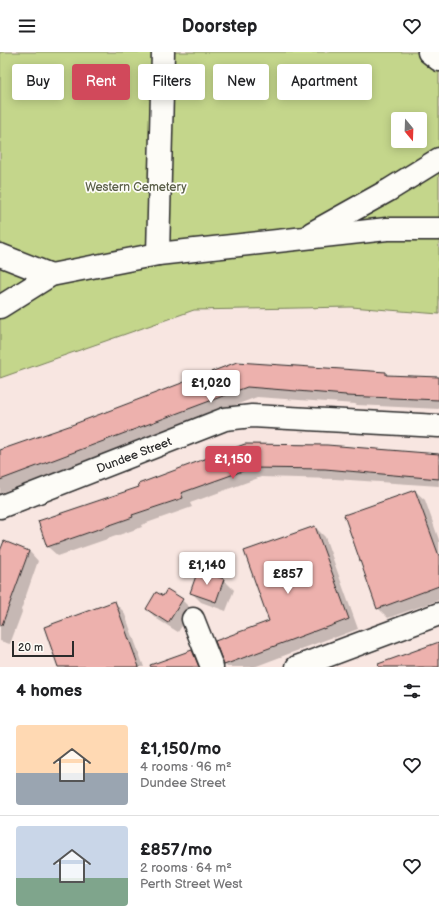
<!DOCTYPE html>
<html lang="en">
<head>
<meta charset="utf-8">
<style>
  :root { --surface:#fff; --page:#f2f2f2; --text:#202124; --muted:#757577; --line:#e0e0e0; --accent:#d1495b }
  body { margin:0; font-family:"Balsamiq Sans",sans-serif; background:var(--page); color:var(--text); height:100vh; display:flex; flex-direction:column; font-size:15px; white-space:nowrap }
  * { box-sizing:border-box; margin:0 }
  p { font-size:13px; color:var(--muted) }
  .icon { flex:none; width:22px; height:22px; fill:none; stroke:currentColor; stroke-width:2; stroke-linecap:round; stroke-linejoin:round }
  .map { position:relative; height:615px; overflow:hidden }
  .panel { display:flex; flex-direction:column; background:var(--surface); flex:1 }
  .panel>* { flex:none }
  .top-card { position:absolute; left:12px; top:12px; width:415px; height:36px; display:flex; gap:8px }
  .needle { width:26px; rotate:161deg }
  .tools { position:absolute; left:391px; top:60px; display:grid; gap:8px }
  .tools a { display:grid; place-items:center; width:36px; height:36px; border-radius:4px; background:var(--surface); box-shadow:0 2px 10px #0003; font-size:20px }
  .scale { position:absolute; left:12px; bottom:10px; width:62px; box-sizing:border-box; padding-left:4px; border:2px solid #2b2b2b; border-top:0; font-size:11px; line-height:14px; white-space:nowrap; color:#2b2b2b; -webkit-text-stroke:3px #fdfcf7; paint-order:stroke }
  .price { position:absolute; translate:-50% -34px; padding:0 9px; border-radius:4px; background:#fff; color:#222; font-size:13px; line-height:26px; filter:drop-shadow(0 1px 2px #0008) }
  .price::after { content:''; position:absolute; left:50%; top:24px; width:12px; height:9px; margin-left:-6px; background:inherit; clip-path:polygon(0 0,100% 0,50% 100%) }
  .price.on { background:var(--accent); color:#fff }
  ul { padding:0; list-style:none }
  li { display:flex; align-items:center; gap:12px; height:100px; padding:0 16px }
  li+li { border-top:1px solid var(--line) }
  li span { display:grid; place-items:center; flex:none; width:112px; height:80px; border-radius:4px; color:#555 }
  li>.icon { margin-inline-start:auto }
  span .icon { width:48px; height:48px; fill:#fffc; stroke-width:1 }
  li b { font-size:17px }
  h2 { display:flex; justify-content:space-between; align-items:center; height:48px; padding:0 16px; font-size:17px }
  .pill { padding:0 14px; border-radius:4px; background:var(--surface); box-shadow:0 2px 10px #0003; font-size:14px; line-height:36px }
  .pill.on { background:var(--accent); color:#fff }
  header { display:flex; justify-content:space-between; align-items:center; height:52px; padding:0 16px; background:var(--surface); font-size:18px; font-weight:700 }
  .map>svg:first-child { display:block }
</style>
</head>
<body>
<header><svg class="icon" aria-label="menu" viewBox="0 0 24 24"><path d="M4 6h16M4 12h16M4 18h16"/></svg>Doorstep<svg class="icon" aria-label="heart" viewBox="0 0 24 24"><path d="M12 20l-8-8c-3-5 5-10 8-4 3-6 11-1 8 4z"/></svg></header>
<div class="map">
<svg width="439" height="615" viewBox="0 0 439 615">
  <rect width="100%" height="100%" fill="#f8e6e1"/>
  <filter id="ink" filterUnits="userSpaceOnUse"><feTurbulence type="fractalNoise" baseFrequency=".025" numOctaves="2"/><feDisplacementMap in="SourceGraphic" scale="8" xChannelSelector="R" yChannelSelector="G"/><feConvolveMatrix kernelMatrix="1 2 1 2 8 2 1 2 1" color-interpolation-filters="sRGB"/></filter>
  <g filter="url(#ink)">
    <path fill="#c4d68b" stroke="#78805b" fill-rule="evenodd" d="M0 0H439V262L351 255 194 258 0 326ZM398 67H420V89H398Z"/>
    <g fill="#0003">
      <polygon points="235,312 386,321 388,324 439,326 439,357 357,353 355,352 257,345 0,441 0,399 62,377"/>
      <polygon points="246,393 439,403 439,434 335,427 261,425 190,451 192,455 141,473 142,475 58,504 48,495 39,470 140,435"/>
      <polygon points="415,439 425,448 439,488 439,548 388,566 378,556"/>
      <polygon points="315,475 325,485 358,577 334,586 333,585 254,615 227,615 225,613 271,569"/>
      <polygon points="29,499 38,509 21,558 22,560 10,592 0,589 0,503"/>
      <polygon points="199,520 224,528 234,538 226,559 201,550 192,541"/>
      <polygon points="168,539 182,548 192,558 178,580 157,567 147,557 163,546"/>
      <polygon points="114,550 124,560 144,615 59,615"/>
      <polygon points="192,599 201,609 204,615 149,615"/>
    </g>
    <g fill="#edb1ad" stroke="#2b2b2b">
      <polygon points="237,310 386,320 386,323 439,325 439,348 346,344 346,343 247,335 0,428 0,398 69,374"/>
      <polygon points="245,392 327,393 439,402 439,427 325,417 251,416 181,441 183,446 132,463 133,465 47,495 38,469 139,435 138,432"/>
      <polygon points="415,438 439,504 439,534 377,557 344,463"/>
      <polygon points="315,474 349,567 323,577 323,576 224,613 215,589 269,569 244,499"/>
      <polygon points="4,489 29,499 2,573 0,573 0,499"/>
      <polygon points="198,518 224,527 216,550 190,541"/>
      <polygon points="167,537 183,547 168,571 146,557 156,540 163,544"/>
      <polygon points="115,549 139,615 58,615 44,575"/>
      <polygon points="439,590 439,615 379,615 378,612"/>
      <polygon points="192,598 199,615 151,615 150,613"/>
    </g>
    <g fill="none" stroke-linecap="round" stroke-linejoin="round">
      <defs>
        <g id="minor">
          <polyline points="429,0 439,8"/>
          <polyline points="312,181 389,138 439,107"/>
          <polyline points="158,202 163,0"/>
          <polyline points="0,203 51,223"/>
          <polyline points="0,255 51,223 158,202 387,177 439,177"/>
          <polyline points="0,455 225,367 252,364 439,374"/>
          <polyline points="193,567 212,615"/>
          <polyline points="297,615 439,562"/>
        </g>
      </defs>
      <use href="#minor" stroke="#2b2b2b" stroke-width="25"/>
      <use href="#minor" stroke="#fdfcf7" stroke-width="22"/>
    </g>
  </g>
  <g text-anchor="middle" stroke-width="3.5" stroke-linejoin="round" paint-order="stroke">
    <g font-size="12" fill="#595e48" stroke="#fdfcf7">
      <text x="136" y="139">Western Cemetery</text>
    </g>
    <g font-size="12" fill="#2b2b2b" stroke="#fdfcf7">
      <text transform="translate(134 403) rotate(-21)" y="4">Dundee Street</text>
    </g>
  </g>
</svg>
<div class="tools">
<a><svg class="needle" viewBox="-14 -14 28 28"><path d="M0-13l5 13h-10z" fill="#e53935"/><path d="M0 13l5-13h-10z" fill="#757577"/></svg></a>
</div>
<div class="scale">20 m</div>
<b class="price" style="left:211px;top:352px">£1,020</b>
<b class="price on" style="left:233px;top:428px">£1,150</b>
<b class="price" style="left:207px;top:534px">£1,140</b>
<b class="price" style="left:288px;top:543px">£857</b>
<div class="top-card">
<a class="pill">Buy</a>
<a class="pill on">Rent</a>
<a class="pill">Filters</a>
<a class="pill">New</a>
<a class="pill">Apartment</a>
</div>
</div>
<section class="panel">
<h2>4 homes<svg class="icon" aria-label="filters" viewBox="0 0 24 24"><path d="M4 7h16M4 17h16"/><circle cx="9" cy="7" r="2"/><circle cx="15" cy="17" r="2"/></svg></h2>
<ul>
<li><span style="background:linear-gradient(#ffd9b3 60%,#9aa5b1 0)"><svg class="icon" aria-label="home" viewBox="0 0 24 24"><path d="M3 11l9-7 9 7M6 9v11h12V9"/></svg></span><div><b>£1,150/mo</b><p>4 rooms · 96 m²</p><p>Dundee Street</p></div><svg class="icon" aria-label="heart" viewBox="0 0 24 24"><path d="M12 20l-8-8c-3-5 5-10 8-4 3-6 11-1 8 4z"/></svg></li>
<li><span style="background:linear-gradient(#c9d6e8 65%,#7fa58c 0)"><svg class="icon" aria-label="home" viewBox="0 0 24 24"><path d="M3 11l9-7 9 7M6 9v11h12V9"/></svg></span><div><b>£857/mo</b><p>2 rooms · 64 m²</p><p>Perth Street West</p></div><svg class="icon" aria-label="heart" viewBox="0 0 24 24"><path d="M12 20l-8-8c-3-5 5-10 8-4 3-6 11-1 8 4z"/></svg></li>
</ul>
</section>
</body>
</html>
